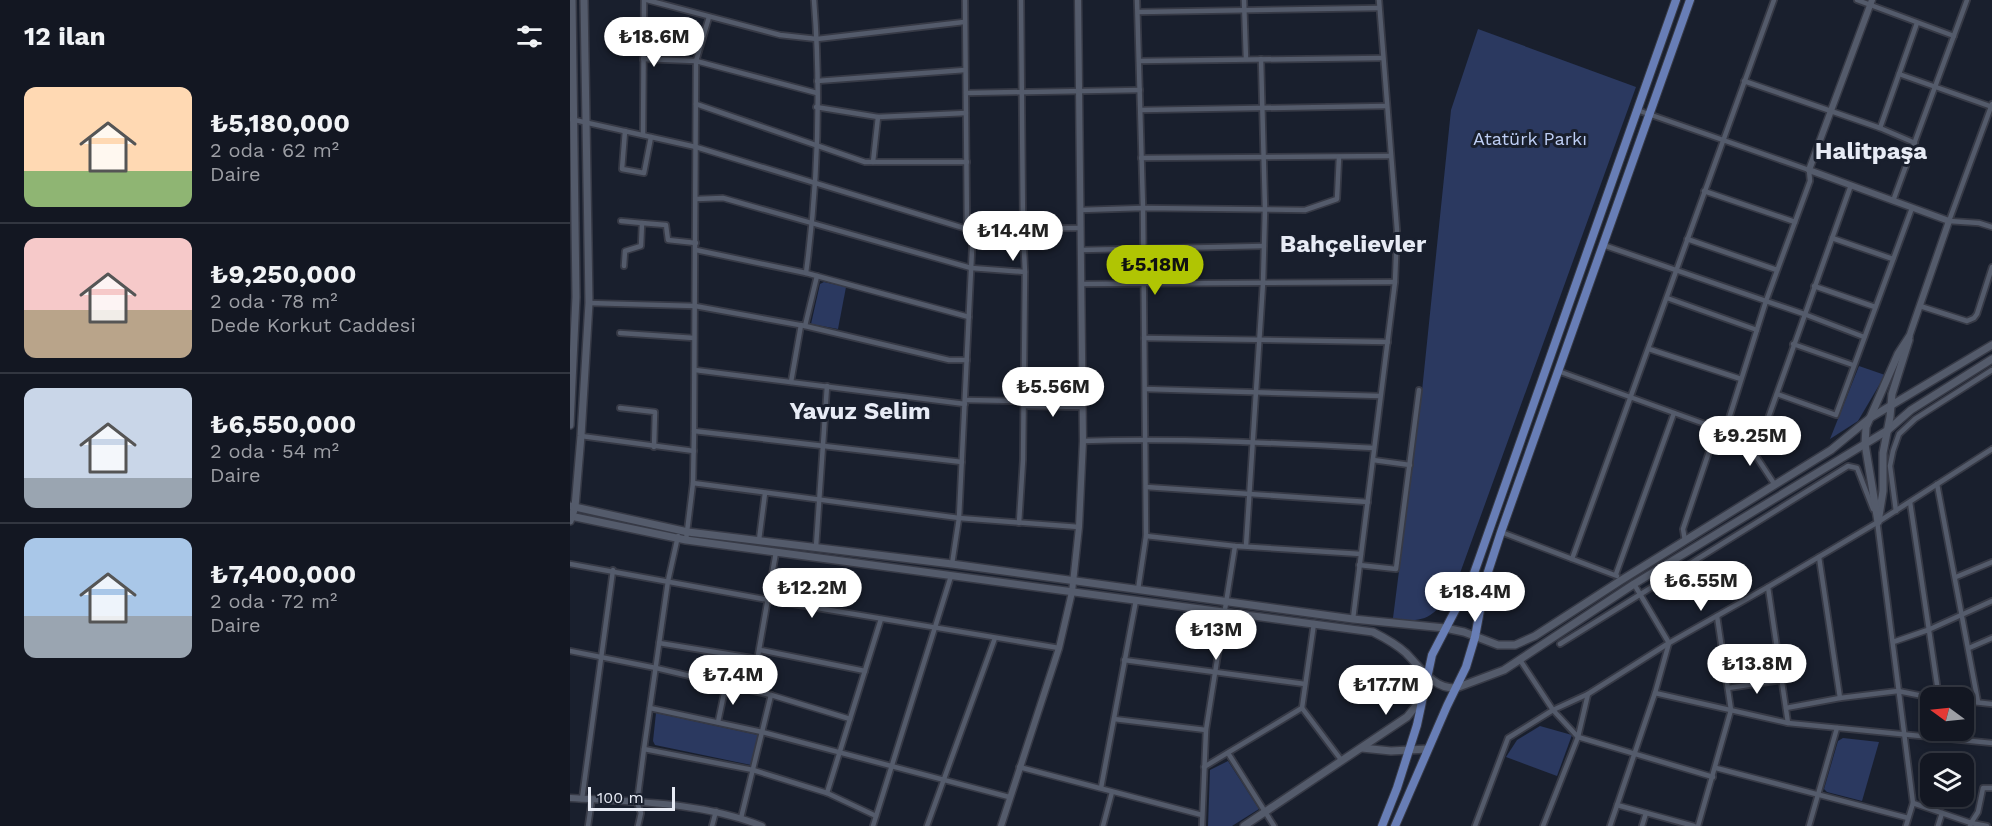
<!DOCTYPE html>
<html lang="tr">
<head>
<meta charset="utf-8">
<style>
  :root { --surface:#131722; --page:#20242f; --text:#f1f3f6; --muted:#9d9fa5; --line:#323640; --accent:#b0c503 }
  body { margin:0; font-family:"Work Sans",sans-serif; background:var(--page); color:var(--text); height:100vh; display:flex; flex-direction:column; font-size:22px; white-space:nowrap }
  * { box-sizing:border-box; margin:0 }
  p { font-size:20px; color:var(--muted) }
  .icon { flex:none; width:33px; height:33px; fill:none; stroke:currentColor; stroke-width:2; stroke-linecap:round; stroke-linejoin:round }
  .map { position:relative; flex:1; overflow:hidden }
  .panel { display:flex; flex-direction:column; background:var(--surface); width:570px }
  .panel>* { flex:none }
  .needle { width:39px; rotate:285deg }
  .fabs { position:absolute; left:1350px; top:687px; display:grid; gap:12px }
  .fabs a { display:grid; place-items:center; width:54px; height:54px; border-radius:12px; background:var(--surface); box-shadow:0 3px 9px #0003,0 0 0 2px var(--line); font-size:30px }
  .scale { position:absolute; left:18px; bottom:15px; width:87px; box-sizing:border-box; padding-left:6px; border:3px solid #e7ebf5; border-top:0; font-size:16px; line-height:21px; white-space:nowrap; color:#e7ebf5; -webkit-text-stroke:4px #191f2d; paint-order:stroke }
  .price { position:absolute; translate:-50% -51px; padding:0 14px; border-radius:21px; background:#fff; color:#222; font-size:20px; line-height:39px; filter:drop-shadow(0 2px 3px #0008) }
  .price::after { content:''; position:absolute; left:50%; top:36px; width:18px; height:14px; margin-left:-9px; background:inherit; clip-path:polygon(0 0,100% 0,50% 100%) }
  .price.active { background:var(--accent); color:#111 }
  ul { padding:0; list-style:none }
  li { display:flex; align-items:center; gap:18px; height:150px; padding:0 24px }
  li+li { border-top:2px solid var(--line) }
  li span { display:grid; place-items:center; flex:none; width:168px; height:120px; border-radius:12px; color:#555 }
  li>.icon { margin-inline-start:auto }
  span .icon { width:72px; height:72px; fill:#fffc; stroke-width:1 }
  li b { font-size:26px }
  h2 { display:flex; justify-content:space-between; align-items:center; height:72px; padding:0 24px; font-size:26px }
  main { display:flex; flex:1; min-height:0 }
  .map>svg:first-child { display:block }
</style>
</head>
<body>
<main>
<section class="panel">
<h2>12 ilan<svg class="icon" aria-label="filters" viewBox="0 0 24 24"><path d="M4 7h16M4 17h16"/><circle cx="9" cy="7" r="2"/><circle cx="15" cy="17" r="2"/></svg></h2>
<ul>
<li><span style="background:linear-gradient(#ffd9b3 70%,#8fb573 0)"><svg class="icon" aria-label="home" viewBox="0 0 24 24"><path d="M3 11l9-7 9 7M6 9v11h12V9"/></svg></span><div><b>₺5,180,000</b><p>2 oda · 62 m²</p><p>Daire</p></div></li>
<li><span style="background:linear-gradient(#f6c9c9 60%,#b9a48a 0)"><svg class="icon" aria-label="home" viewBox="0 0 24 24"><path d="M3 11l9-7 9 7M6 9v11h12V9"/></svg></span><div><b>₺9,250,000</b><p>2 oda · 78 m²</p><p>Dede Korkut Caddesi</p></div></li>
<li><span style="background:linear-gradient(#c9d6e8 75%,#9aa5b1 0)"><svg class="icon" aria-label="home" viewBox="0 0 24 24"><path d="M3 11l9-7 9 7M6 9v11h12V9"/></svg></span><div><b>₺6,550,000</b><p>2 oda · 54 m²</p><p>Daire</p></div></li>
<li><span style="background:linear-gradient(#a9c7e8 65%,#9aa5b1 0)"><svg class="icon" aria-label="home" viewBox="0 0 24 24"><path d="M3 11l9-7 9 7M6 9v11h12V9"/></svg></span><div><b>₺7,400,000</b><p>2 oda · 72 m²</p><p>Daire</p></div></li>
</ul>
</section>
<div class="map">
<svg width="1422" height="826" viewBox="0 0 1422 826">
  <rect width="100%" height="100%" fill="#191f2d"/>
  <g fill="#2b3960">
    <path d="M908 29 1066 87 885 587C864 614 860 625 823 618L852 391 881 110Z"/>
    <polygon points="254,282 276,287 268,329 241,324 250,284"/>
    <polygon points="1289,366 1315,375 1288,421 1260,439"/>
    <polygon points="86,713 188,735 181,765 85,745 83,741"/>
    <polygon points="970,726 1002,735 987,776 936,757 947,740"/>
    <polygon points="1273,738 1309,742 1292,801 1257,792 1254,789 1268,741"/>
    <polygon points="658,761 689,809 662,826 638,826 640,770"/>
  </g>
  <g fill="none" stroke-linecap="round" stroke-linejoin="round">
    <defs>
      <g id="minor">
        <polyline points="77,0 210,35 247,39 394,22"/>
        <polyline points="395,0 397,229"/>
        <polyline points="567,0 573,208 576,536 568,590"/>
        <polyline points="674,0 676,59"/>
        <polyline points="1287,0 1384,36"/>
        <polyline points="568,12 809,8"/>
        <polyline points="73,59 126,61 247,93"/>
        <polyline points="569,61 813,58"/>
        <polyline points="1329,74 1422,107"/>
        <polyline points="247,81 395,70"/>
        <polyline points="1174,81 1310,128 1345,143"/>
        <polyline points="396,93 570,90"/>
        <polyline points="126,104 295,162 397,162"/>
        <polyline points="1422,104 1379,221 1409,223 1422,227"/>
        <polyline points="246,107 308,117 396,113"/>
        <polyline points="571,110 816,106"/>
        <polyline points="1067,110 1239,170 1240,181 1196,301 1155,431"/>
        <polyline points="0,119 126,147 397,229 511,228"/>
        <polyline points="1310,128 1347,23"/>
        <polyline points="55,131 52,169 74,173 81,137"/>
        <polyline points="73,135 74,0"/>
        <polyline points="571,158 820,156"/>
        <polyline points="303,162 308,117"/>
        <polyline points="1134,191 1225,222"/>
        <polyline points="126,199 153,198 401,268 455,272"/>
        <polyline points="1323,201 1397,0"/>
        <polyline points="511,210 573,208 735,210 767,199 769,157"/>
        <polyline points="51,221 72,223"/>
        <polyline points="1262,238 1323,259"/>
        <polyline points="1117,239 1207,270"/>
        <polyline points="1033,245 1234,314 1294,337"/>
        <polyline points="126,250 236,273 399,317"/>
        <polyline points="511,250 694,246"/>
        <polyline points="54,266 55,251 71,246 72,223 96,225 98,240 126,243"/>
        <path d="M236 273C248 183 251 91 244 0"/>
        <polyline points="511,284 825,282"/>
        <polyline points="1244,286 1305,307"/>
        <polyline points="1097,298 1187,330"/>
        <polyline points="19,303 125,306 235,326 379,360 397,360"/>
        <polyline points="1350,306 1397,321 1404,318 1407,314 1422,267"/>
        <polyline points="235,326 247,276"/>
        <polyline points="50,333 124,338"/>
        <polyline points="574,338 818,342"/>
        <polyline points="1223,344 1283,365"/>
        <polyline points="1079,349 1171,379"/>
        <polyline points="125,370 395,404"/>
        <polyline points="988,371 1182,441 1190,441 1281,185"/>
        <polyline points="221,382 231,325"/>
        <polyline points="575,389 810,396"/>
        <polyline points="1207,394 1266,415 1342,208"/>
        <polyline points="395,400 454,401"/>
        <polyline points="454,406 512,407"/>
        <polyline points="50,408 85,412 84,447"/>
        <polyline points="124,431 392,462"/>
        <polyline points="11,436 124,451"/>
        <path d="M513 441C610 438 707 443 804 448"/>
        <polyline points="1185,442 1184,453 1205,485"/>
        <polyline points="803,460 840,465"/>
        <polyline points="123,483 389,518 509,527"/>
        <polyline points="1367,484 1408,702"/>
        <polyline points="576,487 798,502"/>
        <polyline points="1340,502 1369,698"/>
        <polyline points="1326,511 1320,466 1323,451 1329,434 1345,419 1422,370"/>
        <polyline points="1307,520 1343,803 1336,826"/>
        <polyline points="449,523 453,460 455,272 453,230 451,0"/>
        <polyline points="931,532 1047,576"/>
        <polyline points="576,536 665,546 791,554"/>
        <polyline points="116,540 123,483 124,431 126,61 139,17"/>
        <polyline points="189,540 195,493"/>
        <polyline points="1115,541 1113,529 1147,428"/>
        <polyline points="676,546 693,283 695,209 691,59"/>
        <polyline points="246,547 257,386"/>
        <polyline points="1249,557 1270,698"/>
        <polyline points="1002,559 1204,0"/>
        <polyline points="0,564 199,600 489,648"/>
        <polyline points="382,564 389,518 403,229"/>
        <polyline points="789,565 826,569 849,390"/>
        <polyline points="1046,574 1104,413"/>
        <polyline points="1386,577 1422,562"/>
        <polyline points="1198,587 1218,723"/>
        <polyline points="783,619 825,282 827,230 809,0"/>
        <polyline points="744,623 732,708 772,761"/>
        <polyline points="1323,642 1358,630 1422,601"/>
        <polyline points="89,643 188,659"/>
        <polyline points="990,644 1278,466 1287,468 1303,509"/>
        <polyline points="1399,648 1422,638"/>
        <polyline points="190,650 295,671"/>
        <polyline points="0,651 86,668 201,695 280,719"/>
        <polyline points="554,660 735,684"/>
        <polyline points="950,660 983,710 1008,737 1143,777"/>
        <polyline points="1158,688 1212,680"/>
        <polyline points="182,690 206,552"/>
        <polyline points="1085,693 1218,723 1422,743"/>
        <polyline points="1394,701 1422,704"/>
        <polyline points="80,708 192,732 439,797"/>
        <polyline points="1216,708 1270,698 1328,691 1363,698"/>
        <polyline points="544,719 636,730"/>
        <polyline points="148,722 156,684"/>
        <polyline points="74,749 183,770 257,793 306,816"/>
        <polyline points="658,753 704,826"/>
        <polyline points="449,767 632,815"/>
        <polyline points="634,767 732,708"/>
        <polyline points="1146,768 1338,818"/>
        <polyline points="531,788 566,600"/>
        <polyline points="257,793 311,619"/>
        <polyline points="12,799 43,570"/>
        <polyline points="1343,803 1401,823 1400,826"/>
        <polyline points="1047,805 1124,826"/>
        <polyline points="171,818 201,695"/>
        <polyline points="18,826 22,799"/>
        <polyline points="68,826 71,813 67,803 74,749 98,581 108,536"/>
        <polyline points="142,826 146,811"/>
        <polyline points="303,826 381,576"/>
        <polyline points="357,826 425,638"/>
        <polyline points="533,826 542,792"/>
        <polyline points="632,826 636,730 665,546"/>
        <polyline points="905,826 938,738 983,710 1018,694 1099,643 1198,587 1308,522 1422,449"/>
        <polyline points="973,826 1008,737 1018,694"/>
        <polyline points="1040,826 1085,693 1099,643 1064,584"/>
        <polyline points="1072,826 1076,813"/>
        <polyline points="1128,826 1161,710 1147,616"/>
        <polyline points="1239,826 1267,728"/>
        <polyline points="1368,826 1372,813"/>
        <polyline points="1417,826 1401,823 1408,812 1413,788 1422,788"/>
      </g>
      <g id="tertiary">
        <polyline points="1302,0 1239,170 1379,221 1339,337"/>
        <path d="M0 798C64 802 132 802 192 826"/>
        <polyline points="431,826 489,648 502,592 509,527 513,441 508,0"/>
      </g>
      <g id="secondary">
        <polyline points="0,425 6,297 2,0"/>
        <polyline points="0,506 118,532 382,564 783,619 875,628 894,632 928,645 945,645 965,636 1050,581 1261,450 1300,418 1422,345"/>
        <path d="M0 516 116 540 803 632C815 638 826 644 836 653 850 667 863 689 886 688L934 670 1064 584 1318 430 1341 410 1422 359"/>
        <polyline points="1309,516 1313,491 1313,453 1320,417 1322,394 1339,340"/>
        <polyline points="0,521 5,507 11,436 19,303 14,0"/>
        <polyline points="1308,522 1295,444 1296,427 1328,354 1339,337"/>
        <polyline points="792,748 821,751 857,749"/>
        <polyline points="674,826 837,717 853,697"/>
      </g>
      <g id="primary">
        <polyline points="812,826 827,788 847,725 862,655 903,576 1106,0"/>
        <polyline points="825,826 877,706 896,667 905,637 916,578 931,532 1120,0"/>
      </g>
    </defs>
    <use href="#minor" stroke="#373a46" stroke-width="8"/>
    <use href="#tertiary" stroke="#373a46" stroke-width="9"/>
    <use href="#secondary" stroke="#373a46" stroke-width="10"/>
    <use href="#primary" stroke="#373a46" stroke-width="10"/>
    <use href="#minor" stroke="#545b6b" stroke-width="4.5"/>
    <use href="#tertiary" stroke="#545b6b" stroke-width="6"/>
    <use href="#secondary" stroke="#545b6b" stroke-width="7"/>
    <use href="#primary" stroke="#687eb6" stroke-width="8"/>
  </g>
  <g text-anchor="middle" stroke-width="6" stroke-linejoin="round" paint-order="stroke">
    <g font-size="18" fill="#becef4" stroke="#191f2d">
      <text x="960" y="145">Atatürk Parkı</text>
    </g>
    <g font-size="24" font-weight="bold" fill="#e7ebf5" stroke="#191f2d">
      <text x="1301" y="159">Halitpaşa</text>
      <text x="783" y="252">Bahçelievler</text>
      <text x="290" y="419">Yavuz Selim</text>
    </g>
  </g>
</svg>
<div class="fabs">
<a><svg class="needle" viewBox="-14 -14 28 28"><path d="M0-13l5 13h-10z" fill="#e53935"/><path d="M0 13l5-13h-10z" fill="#9d9fa5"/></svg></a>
<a><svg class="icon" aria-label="layers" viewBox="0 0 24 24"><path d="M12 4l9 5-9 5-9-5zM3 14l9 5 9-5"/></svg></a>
</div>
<div class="scale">100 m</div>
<b class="price" style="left:84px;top:68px">₺18.6M</b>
<b class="price" style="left:443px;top:262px">₺14.4M</b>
<b class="price active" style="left:585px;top:296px">₺5.18M</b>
<b class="price" style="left:483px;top:418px">₺5.56M</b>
<b class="price" style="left:1180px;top:467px">₺9.25M</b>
<b class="price" style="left:1131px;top:612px">₺6.55M</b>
<b class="price" style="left:242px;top:619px">₺12.2M</b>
<b class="price" style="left:905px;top:623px">₺18.4M</b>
<b class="price" style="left:646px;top:661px">₺13M</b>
<b class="price" style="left:1187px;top:695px">₺13.8M</b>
<b class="price" style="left:163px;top:706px">₺7.4M</b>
<b class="price" style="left:816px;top:716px">₺17.7M</b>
</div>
</main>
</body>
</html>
